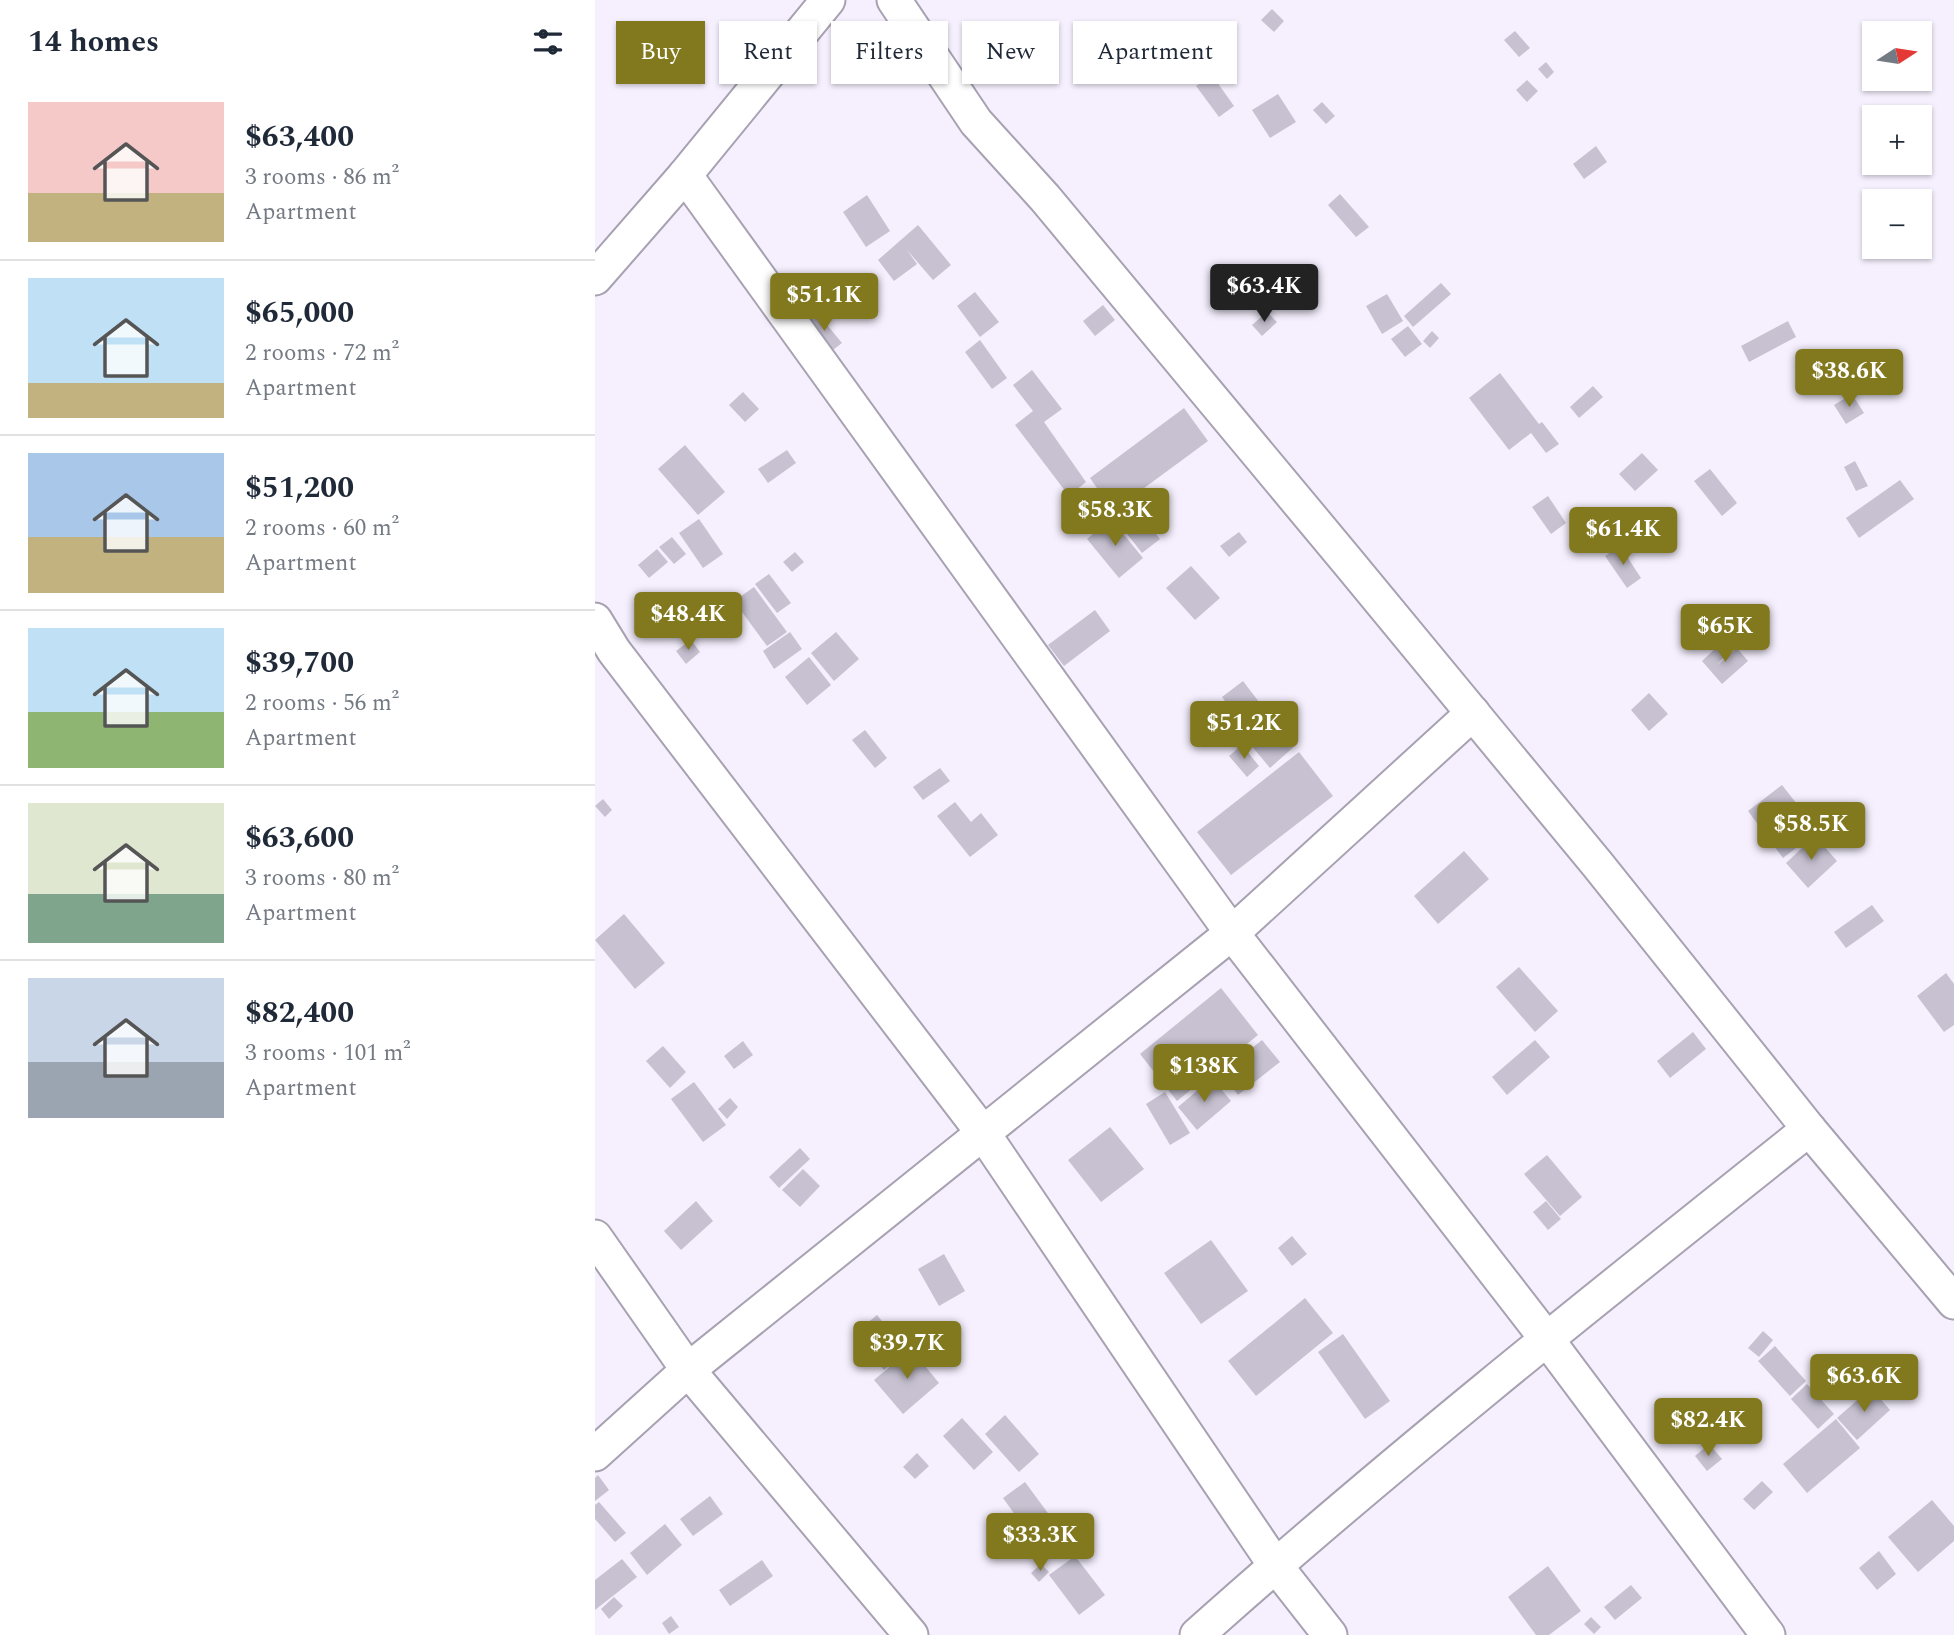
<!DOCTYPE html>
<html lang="en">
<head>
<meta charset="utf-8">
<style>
  :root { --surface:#fff; --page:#f2f2f3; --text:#1f2937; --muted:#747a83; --line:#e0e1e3; --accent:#82791f }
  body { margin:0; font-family:Spectral,serif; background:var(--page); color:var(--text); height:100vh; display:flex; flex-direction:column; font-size:26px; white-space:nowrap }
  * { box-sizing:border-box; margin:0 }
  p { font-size:23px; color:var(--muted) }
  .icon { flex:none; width:38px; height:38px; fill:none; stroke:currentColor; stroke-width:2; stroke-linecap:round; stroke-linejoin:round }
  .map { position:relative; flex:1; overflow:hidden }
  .side { display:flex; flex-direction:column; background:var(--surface); width:595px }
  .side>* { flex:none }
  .top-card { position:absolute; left:21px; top:21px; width:665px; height:63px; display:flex; gap:14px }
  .needle { width:46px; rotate:78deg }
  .fabs { position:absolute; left:1267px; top:21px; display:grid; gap:14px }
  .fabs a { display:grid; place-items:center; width:70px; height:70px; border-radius:0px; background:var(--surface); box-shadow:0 2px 5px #0004; font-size:35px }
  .price { position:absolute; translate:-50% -60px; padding:0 16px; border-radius:7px; background:var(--accent); color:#fff; font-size:23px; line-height:46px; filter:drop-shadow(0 2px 4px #0008) }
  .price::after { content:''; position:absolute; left:50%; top:42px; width:21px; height:16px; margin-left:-10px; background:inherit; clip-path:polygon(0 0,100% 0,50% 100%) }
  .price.current { background:#222; color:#fff }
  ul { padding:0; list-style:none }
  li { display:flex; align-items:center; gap:21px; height:175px; padding:0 28px }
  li+li { border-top:2px solid var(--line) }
  li span { display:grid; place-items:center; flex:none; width:196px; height:140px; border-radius:0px; color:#555 }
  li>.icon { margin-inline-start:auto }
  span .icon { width:84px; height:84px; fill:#fffc; stroke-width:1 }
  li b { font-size:30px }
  h2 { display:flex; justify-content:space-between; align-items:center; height:84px; padding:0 28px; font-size:30px }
  .tag { padding:0 24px; border-radius:0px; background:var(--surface); box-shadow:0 2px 5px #0004; font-size:24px; line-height:63px }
  .tag.current { background:var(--accent); color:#fff }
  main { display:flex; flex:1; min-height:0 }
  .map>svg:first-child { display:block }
</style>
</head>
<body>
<main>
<section class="side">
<h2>14 homes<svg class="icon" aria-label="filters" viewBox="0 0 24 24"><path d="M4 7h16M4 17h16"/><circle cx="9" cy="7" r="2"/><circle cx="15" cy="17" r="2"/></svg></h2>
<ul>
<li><span style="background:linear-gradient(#f6c9c9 65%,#c2b280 0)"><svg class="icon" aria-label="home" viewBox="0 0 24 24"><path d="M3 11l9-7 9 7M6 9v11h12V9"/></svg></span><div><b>$63,400</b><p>3 rooms · 86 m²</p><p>Apartment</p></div></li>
<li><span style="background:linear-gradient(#bfe0f5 75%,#c2b280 0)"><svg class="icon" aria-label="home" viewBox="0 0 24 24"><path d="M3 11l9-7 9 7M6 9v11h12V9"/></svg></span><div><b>$65,000</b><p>2 rooms · 72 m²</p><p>Apartment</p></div></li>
<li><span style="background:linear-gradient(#a9c7e8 60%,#c2b280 0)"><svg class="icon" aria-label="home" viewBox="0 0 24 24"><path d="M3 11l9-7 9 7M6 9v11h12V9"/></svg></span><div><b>$51,200</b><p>2 rooms · 60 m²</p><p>Apartment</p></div></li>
<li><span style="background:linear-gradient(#bfe0f5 60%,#8fb573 0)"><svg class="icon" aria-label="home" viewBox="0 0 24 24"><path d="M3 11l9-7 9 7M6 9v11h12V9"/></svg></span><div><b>$39,700</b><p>2 rooms · 56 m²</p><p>Apartment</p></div></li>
<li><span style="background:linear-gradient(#dfe7d0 65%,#7fa58c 0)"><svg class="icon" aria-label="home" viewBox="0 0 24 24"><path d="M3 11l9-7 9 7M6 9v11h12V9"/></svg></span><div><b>$63,600</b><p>3 rooms · 80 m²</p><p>Apartment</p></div></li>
<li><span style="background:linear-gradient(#c9d6e8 60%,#9aa5b1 0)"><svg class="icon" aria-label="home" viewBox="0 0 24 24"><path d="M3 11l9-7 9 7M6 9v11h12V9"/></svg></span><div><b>$82,400</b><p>3 rooms · 101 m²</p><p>Apartment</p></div></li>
</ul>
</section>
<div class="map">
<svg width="1359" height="1635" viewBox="0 0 1359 1635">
  <rect width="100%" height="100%" fill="#f6f0fe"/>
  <g fill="#c7c1d1">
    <polygon points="677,9 689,21 679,32 666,20"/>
    <polygon points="920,31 935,48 924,57 909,40"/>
    <polygon points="951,62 959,72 952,79 943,69"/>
    <polygon points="617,75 639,106 624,117 601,86"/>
    <polygon points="932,80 943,91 932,102 921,90"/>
    <polygon points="683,94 701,122 675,138 657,110"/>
    <polygon points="727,102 740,116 731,124 718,110"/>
    <polygon points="1001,146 1012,162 989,179 978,164"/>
    <polygon points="745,194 774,227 761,237 733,205"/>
    <polygon points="272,195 295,231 271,247 248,212"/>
    <polygon points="323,225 356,265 338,280 312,250 322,264 299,281 283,260"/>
    <polygon points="846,283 856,294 818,327 809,316"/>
    <polygon points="380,292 404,322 385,337 362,306"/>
    <polygon points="792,294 808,321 787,334 771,306"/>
    <polygon points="508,305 520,320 500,336 488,321"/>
    <polygon points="672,312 682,322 667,336 657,325"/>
    <polygon points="223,314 247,343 234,353 211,323"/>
    <polygon points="1193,321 1201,337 1154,362 1146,346"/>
    <polygon points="813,326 827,344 810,357 796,339"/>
    <polygon points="837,331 844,338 835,348 828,341"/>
    <polygon points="385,340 412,378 397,389 370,352"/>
    <polygon points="437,370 467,409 449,422 491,482 474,496 420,425 438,411 418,385"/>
    <polygon points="905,373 944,424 947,422 964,444 951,453 936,433 914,450 874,398"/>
    <polygon points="998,386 1008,397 984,418 975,407"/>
    <polygon points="148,392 164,409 150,422 134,405"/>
    <polygon points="1257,394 1269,413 1251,424 1239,405"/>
    <polygon points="589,408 613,441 518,511 495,478"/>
    <polygon points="90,445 130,492 103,515 63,469"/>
    <polygon points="192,450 201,463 173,483 163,469"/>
    <polygon points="1047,453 1063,470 1040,491 1024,474"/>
    <polygon points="1260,461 1273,486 1261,491 1249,467"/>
    <polygon points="1115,469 1142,503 1127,516 1099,481"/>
    <polygon points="1305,480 1319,499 1264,538 1251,518"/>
    <polygon points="953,496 971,523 956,534 937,507"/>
    <polygon points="536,503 565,539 547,553 519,517"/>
    <polygon points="104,519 128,554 108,568 84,533"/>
    <polygon points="516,519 548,558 524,578 492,539"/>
    <polygon points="644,532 652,542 634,557 625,546"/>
    <polygon points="1038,532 1048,543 1035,555 1025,545"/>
    <polygon points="77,537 91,554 79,564 64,547"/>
    <polygon points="1025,546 1046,578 1032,588 1010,556"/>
    <polygon points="62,549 73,562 54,578 43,565"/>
    <polygon points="200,552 209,562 197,572 188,562"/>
    <polygon points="596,566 625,598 600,620 571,588"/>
    <polygon points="174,574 196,603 182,613 160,584"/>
    <polygon points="159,587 192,632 172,646 139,601"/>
    <polygon points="500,610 515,631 469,666 453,645"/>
    <polygon points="195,632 207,649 179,669 168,651"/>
    <polygon points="241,632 264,659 239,681 216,653"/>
    <polygon points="96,640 105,652 91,664 81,651"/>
    <polygon points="1122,647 1131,655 1122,665 1142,648 1153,661 1127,684 1107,661"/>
    <polygon points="214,657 236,685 212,705 190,677"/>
    <polygon points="648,681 677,719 655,735 627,697"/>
    <polygon points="1054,693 1073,714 1054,731 1036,710"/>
    <polygon points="681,721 702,744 675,768 655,744"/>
    <polygon points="270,730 292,758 280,768 257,740"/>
    <polygon points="647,745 664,766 652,777 634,756"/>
    <polygon points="704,752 738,796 636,875 602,832"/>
    <polygon points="345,768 355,781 328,800 318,787"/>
    <polygon points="1187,785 1223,831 1188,858 1153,811"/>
    <polygon points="8,799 17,810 10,817 0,806"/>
    <polygon points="360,802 376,822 386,813 403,835 375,857 342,816"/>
    <polygon points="1220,836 1242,861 1213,888 1191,863"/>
    <polygon points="869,851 894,879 843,924 819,896"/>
    <polygon points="1277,905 1289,921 1251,948 1239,932"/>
    <polygon points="29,914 70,963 40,989 0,940"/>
    <polygon points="924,967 963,1011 940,1032 901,987"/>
    <polygon points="1351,973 1359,984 1359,1025 1349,1032 1322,996"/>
    <polygon points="626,988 663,1035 582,1101 545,1054"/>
    <polygon points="1098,1032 1111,1049 1075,1078 1062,1061"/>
    <polygon points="667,1040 685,1062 643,1095 626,1073"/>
    <polygon points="940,1040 955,1057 912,1095 897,1077"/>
    <polygon points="148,1041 158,1055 139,1069 129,1056"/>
    <polygon points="68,1046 91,1072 75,1088 51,1061"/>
    <polygon points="617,1078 636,1101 602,1130 583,1107"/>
    <polygon points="99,1082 131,1125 108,1142 76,1099"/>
    <polygon points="570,1092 595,1133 575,1145 551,1104"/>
    <polygon points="135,1098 143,1107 132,1119 123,1109"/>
    <polygon points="515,1127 549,1169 506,1202 473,1160"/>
    <polygon points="205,1148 215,1159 184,1188 174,1177"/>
    <polygon points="952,1155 987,1197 965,1216 929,1174"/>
    <polygon points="208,1169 225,1186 205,1207 187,1190"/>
    <polygon points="101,1201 118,1221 86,1250 69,1231"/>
    <polygon points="951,1201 966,1219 953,1230 938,1212"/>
    <polygon points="697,1236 712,1254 697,1266 683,1248"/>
    <polygon points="616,1240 653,1291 606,1324 569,1273"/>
    <polygon points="349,1254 370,1291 344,1306 323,1269"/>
    <polygon points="710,1298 738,1333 661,1396 633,1361"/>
    <polygon points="282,1315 311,1351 289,1370 259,1334"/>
    <polygon points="1168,1331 1178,1340 1164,1357 1153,1348"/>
    <polygon points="748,1334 795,1401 770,1419 723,1352"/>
    <polygon points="1180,1346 1211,1381 1195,1396 1163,1361"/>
    <polygon points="316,1349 344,1383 308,1414 279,1380"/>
    <polygon points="1212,1384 1239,1414 1223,1429 1196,1399"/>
    <polygon points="1276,1388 1295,1410 1262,1440 1242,1418"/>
    <polygon points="410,1415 444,1454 424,1472 390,1434"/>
    <polygon points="367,1418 398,1452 379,1470 348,1436"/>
    <polygon points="1241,1419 1265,1448 1212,1493 1188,1464"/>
    <polygon points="1114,1444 1127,1459 1112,1471 1100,1456"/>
    <polygon points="322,1453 334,1466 320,1479 308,1467"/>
    <polygon points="3,1475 14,1490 0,1501 0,1478"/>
    <polygon points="1167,1481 1178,1492 1159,1510 1148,1499"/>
    <polygon points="430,1482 458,1520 436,1537 408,1498"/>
    <polygon points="115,1496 128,1514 98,1536 85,1519"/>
    <polygon points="1337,1500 1359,1526 1359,1541 1323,1572 1293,1537"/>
    <polygon points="4,1502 31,1533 20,1542 0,1519 0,1505"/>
    <polygon points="70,1524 87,1545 52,1575 35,1553"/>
    <polygon points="1284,1551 1301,1574 1282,1590 1264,1568"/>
    <polygon points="480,1556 510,1595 484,1615 454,1575"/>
    <polygon points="27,1559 42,1577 0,1610 0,1580"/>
    <polygon points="167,1560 178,1576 135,1606 124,1590"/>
    <polygon points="446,1564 454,1572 444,1582 436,1573"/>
    <polygon points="953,1566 986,1611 954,1635 941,1635 913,1597"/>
    <polygon points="1036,1585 1047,1598 1020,1620 1009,1607"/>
    <polygon points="19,1597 28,1606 14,1619 6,1609"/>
    <polygon points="76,1616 84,1627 74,1634 67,1623"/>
    <polygon points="996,1617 1006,1627 999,1634 989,1624"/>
  </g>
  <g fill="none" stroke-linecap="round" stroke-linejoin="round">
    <defs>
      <g id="street">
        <polyline points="299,0 381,122 450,198 753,562 1003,865 1214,1129 1359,1302"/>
        <polyline points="90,175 637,933 951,1338 1173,1635"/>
        <polyline points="0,278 90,175 233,0"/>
        <polyline points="0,620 19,651 388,1133 680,1565 735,1635"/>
        <polyline points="0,1237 93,1370 316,1635"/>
        <polyline points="0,1454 93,1370 637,933 878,713"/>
        <path d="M602 1635C799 1459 1007 1294 1214 1129"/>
      </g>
    </defs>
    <use href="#street" stroke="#a7a1b1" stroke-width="37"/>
    <use href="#street" stroke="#fff" stroke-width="33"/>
  </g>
</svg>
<div class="fabs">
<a><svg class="needle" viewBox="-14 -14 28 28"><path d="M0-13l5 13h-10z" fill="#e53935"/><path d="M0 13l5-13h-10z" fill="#747a83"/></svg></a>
<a>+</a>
<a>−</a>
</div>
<b class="price current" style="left:669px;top:324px">$63.4K</b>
<b class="price" style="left:229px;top:333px">$51.1K</b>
<b class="price" style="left:1254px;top:409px">$38.6K</b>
<b class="price" style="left:520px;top:548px">$58.3K</b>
<b class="price" style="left:1028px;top:567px">$61.4K</b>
<b class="price" style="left:93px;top:652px">$48.4K</b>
<b class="price" style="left:1130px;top:664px">$65K</b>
<b class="price" style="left:649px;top:761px">$51.2K</b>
<b class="price" style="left:1216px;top:862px">$58.5K</b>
<b class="price" style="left:609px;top:1104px">$138K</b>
<b class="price" style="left:312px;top:1381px">$39.7K</b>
<b class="price" style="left:1269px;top:1414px">$63.6K</b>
<b class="price" style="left:1113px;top:1458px">$82.4K</b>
<b class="price" style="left:445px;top:1573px">$33.3K</b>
<div class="top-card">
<a class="tag current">Buy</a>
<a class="tag">Rent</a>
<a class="tag">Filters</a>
<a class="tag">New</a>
<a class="tag">Apartment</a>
</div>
</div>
</main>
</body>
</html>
